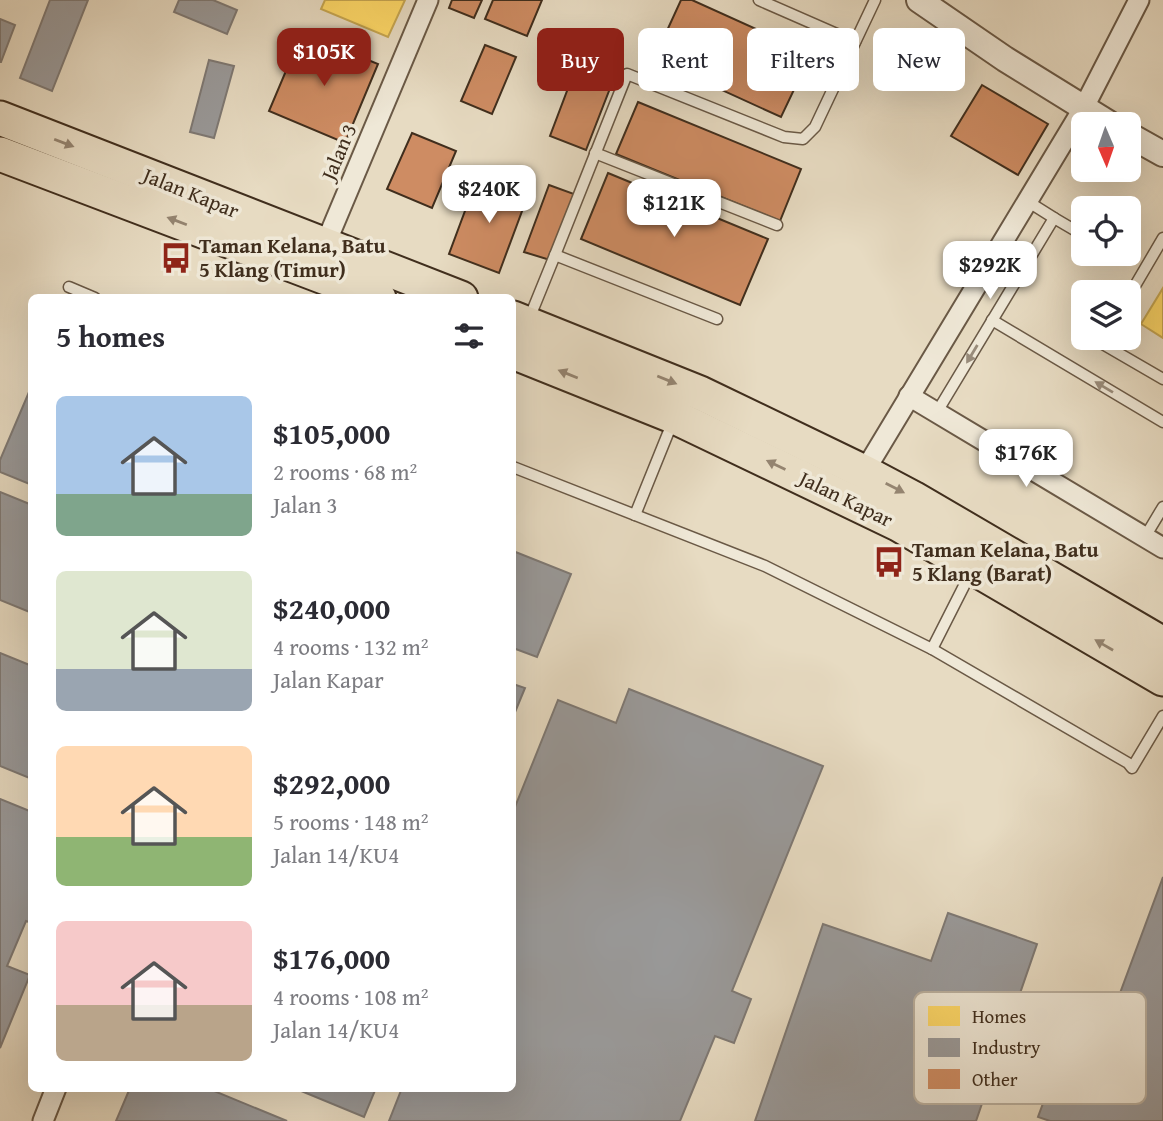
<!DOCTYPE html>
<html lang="en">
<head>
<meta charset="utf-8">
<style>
  :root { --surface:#fff; --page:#f2f2f3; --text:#2b2b33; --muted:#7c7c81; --accent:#8f2418 }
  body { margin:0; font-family:"Gentium Book Plus",serif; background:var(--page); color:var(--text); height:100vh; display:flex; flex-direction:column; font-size:26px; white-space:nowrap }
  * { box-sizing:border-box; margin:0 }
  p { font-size:23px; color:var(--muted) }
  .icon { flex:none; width:38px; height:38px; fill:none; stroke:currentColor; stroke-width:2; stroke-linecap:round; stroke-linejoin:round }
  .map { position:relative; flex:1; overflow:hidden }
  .panel { position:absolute; left:28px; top:294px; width:488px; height:798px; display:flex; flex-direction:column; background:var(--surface); border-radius:10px; box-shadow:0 7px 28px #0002 }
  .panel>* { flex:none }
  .banner { position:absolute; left:537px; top:28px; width:520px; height:63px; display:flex; gap:14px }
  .needle { width:46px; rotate:178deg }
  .fabs { position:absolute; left:1071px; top:112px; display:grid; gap:14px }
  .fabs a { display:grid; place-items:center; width:70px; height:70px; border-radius:10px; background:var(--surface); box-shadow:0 7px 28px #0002; font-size:35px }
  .price { position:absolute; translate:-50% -60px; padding:0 16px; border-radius:14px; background:#fff; color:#222; font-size:23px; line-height:46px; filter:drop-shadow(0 2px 4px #0008) }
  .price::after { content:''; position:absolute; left:50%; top:42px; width:21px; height:16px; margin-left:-10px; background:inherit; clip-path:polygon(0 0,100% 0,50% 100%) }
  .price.selected { background:var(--accent); color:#fff }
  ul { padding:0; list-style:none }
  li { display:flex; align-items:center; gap:21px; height:175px; padding:0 28px }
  li span { display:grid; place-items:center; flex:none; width:196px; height:140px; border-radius:10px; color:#555 }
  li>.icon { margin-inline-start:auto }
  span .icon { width:84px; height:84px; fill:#fffc; stroke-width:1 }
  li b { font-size:30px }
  h2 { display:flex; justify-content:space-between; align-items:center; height:84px; padding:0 28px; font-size:30px }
  .chip { padding:0 24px; border-radius:10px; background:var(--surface); box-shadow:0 7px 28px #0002; font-size:24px; line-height:63px }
  .chip.selected { background:var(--accent); color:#fff }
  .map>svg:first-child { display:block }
</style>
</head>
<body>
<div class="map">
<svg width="1163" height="1121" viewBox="0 0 1163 1121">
  <rect width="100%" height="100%" fill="#e7dbc2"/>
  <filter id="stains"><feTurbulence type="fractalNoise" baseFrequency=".00286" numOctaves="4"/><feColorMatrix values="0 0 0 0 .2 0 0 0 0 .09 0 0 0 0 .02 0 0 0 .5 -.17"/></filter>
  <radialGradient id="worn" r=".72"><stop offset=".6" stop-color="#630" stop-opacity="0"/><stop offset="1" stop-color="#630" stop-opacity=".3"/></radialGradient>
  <g fill="#ffd966" stroke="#c6a650" stroke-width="2">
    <polygon points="325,0 405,0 388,37 321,9"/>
    <polygon points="1163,288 1163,338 1141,324"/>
  </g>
  <g fill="#999" stroke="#7e7974" stroke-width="2">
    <polygon points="50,0 88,0 52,91 20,78"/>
    <polygon points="179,0 213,0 237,10 227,34 174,12"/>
    <polygon points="0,19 15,25 1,62 0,62"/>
    <polygon points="209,60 234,66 214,138 190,132"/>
    <polygon points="32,385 32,485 0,472 0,460"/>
    <polygon points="0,492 32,505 32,613 0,600"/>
    <polygon points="513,551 571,574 537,657 513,648"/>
    <polygon points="0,653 32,666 32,779 0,766"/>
    <polygon points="513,684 525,688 513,717"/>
    <polygon points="629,689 823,766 732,991 751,999 734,1043 715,1036 680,1121 389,1121 402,1088 513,1088 513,812 558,700 616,723"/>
    <polygon points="0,799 32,812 32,923 26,921 7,966 30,975 0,1048"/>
    <polygon points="1163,877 1163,1121 1050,1121 1038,1117 1061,1055 1093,1066"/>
    <polygon points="948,913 1037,944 976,1121 755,1121 823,924 931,961"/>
    <polygon points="130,1088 207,1088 287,1121 116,1121"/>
    <polygon points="294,1088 376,1088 364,1117"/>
  </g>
  <g fill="#ce8c63" stroke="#402e1d" stroke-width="2">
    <polygon points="452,0 482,0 474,18 449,8"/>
    <polygon points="493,0 542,0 527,36 485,19"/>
    <polygon points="681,0 692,0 811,54 781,117 654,59"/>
    <polygon points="302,33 378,64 345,143 269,111"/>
    <polygon points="485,45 516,57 492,114 461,101"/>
    <polygon points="584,46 621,60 586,150 550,136"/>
    <polygon points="982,85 1048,124 1018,175 951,136"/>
    <polygon points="638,102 801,169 780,221 616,154"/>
    <polygon points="412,133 456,151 432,208 387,189"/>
    <polygon points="608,173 768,239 740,305 581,239"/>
    <polygon points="478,176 528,195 499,273 449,254"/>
    <polygon points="549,185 574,194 550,260 524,252"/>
  </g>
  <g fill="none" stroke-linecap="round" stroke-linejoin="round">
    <defs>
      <g id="service">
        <polyline points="759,0 855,42"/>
        <polyline points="595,153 777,225"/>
        <polyline points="1054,218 1083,235"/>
        <polyline points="555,255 627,74 784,137 803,139 815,127 875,0"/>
        <polyline points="69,287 95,298"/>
        <polyline points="1129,296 1163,238"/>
        <polyline points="529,319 555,255 717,319"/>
        <polyline points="992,320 1163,422"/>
        <polyline points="1104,338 1101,343 1163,379"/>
        <polyline points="937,412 1054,218 1027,201"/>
        <polyline points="513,467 765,566 932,649 1128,763 1132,768 1163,716"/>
        <polyline points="635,515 673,421"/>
        <polyline points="1145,537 1163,507"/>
        <polyline points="932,649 971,572"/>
      </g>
      <g id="minor">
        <polyline points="325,245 428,0"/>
        <polyline points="909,396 1163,548"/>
        <polyline points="864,472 1083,109 1139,0"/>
        <polyline points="43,1121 56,1088"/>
      </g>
      <g id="tertiary">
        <polyline points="919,0 1005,59 1110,124"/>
        <polyline points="1129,135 1163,154"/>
      </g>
      <g id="trunk">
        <polyline points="0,118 461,298"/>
        <polyline points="0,154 379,298"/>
        <polyline points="513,318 700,393 864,472 913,498 1163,644"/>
        <polyline points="513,352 675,417 898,524 1163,679"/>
      </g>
    </defs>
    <use href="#service" stroke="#6a5946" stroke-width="13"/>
    <use href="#minor" stroke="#6a5946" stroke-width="23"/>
    <use href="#tertiary" stroke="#6a5946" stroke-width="28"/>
    <use href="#trunk" stroke="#402e1d" stroke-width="37"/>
    <use href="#service" stroke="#efe8d7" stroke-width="10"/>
    <use href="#minor" stroke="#efe8d7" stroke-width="19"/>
    <use href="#tertiary" stroke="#efe8d7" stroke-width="24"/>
    <use href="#trunk" stroke="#e7dbc2" stroke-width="33"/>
  </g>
  <defs><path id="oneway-solid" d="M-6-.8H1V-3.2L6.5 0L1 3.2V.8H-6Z" transform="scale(1.75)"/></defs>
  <g fill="#948470">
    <use href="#oneway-solid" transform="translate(64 143) rotate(21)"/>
    <use href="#oneway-solid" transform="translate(177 221) rotate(-159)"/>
    <use href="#oneway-solid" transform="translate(568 374) rotate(-158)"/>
    <use href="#oneway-solid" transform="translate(667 380) rotate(22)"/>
    <use href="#oneway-solid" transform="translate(776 465) rotate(-154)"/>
    <use href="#oneway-solid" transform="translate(895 488) rotate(27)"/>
    <use href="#oneway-solid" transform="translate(1104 645) rotate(-150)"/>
  </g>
  <g fill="#988b7a">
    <use href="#oneway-solid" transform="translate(972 354) rotate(121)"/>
    <use href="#oneway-solid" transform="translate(1104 387) rotate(-149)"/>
  </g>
  <defs>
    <symbol id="bus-bare" viewBox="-9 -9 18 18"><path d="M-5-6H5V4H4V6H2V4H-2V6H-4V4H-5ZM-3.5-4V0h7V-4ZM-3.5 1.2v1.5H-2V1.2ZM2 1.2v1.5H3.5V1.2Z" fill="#8f2418" stroke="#efe8d7" stroke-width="2.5" paint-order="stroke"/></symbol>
  </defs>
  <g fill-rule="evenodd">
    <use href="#bus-bare" x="154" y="236" width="44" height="44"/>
    <use href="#bus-bare" x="867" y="540" width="44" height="44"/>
  </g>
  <g text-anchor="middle" stroke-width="7" stroke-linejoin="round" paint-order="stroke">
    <g font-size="21" fill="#402e1d" stroke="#efe8d7">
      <text transform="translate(339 152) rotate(-67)" y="7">Jalan 3</text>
      <text transform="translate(191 193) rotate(22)" y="7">Jalan Kapar</text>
      <text transform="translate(846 499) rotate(26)" y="7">Jalan Kapar</text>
    </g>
    <g font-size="21" font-weight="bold" fill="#402e1d" stroke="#efe8d7" text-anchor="start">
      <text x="199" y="253">Taman Kelana, Batu<tspan x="199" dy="24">5 Klang (Timur)</tspan></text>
      <text x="912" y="557">Taman Kelana, Batu<tspan x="912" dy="24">5 Klang (Barat)</tspan></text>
    </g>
  </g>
  <rect x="914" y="992" width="232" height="112" rx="10" fill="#efe8d7" stroke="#bab09f" stroke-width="2"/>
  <rect x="928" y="1006" width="32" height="20" fill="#ffd966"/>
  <rect x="928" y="1038" width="32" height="19" fill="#999"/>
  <rect x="928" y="1069" width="32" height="20" fill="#ce8c63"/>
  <g font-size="19" fill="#402e1d">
    <text x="972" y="1023">Homes</text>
    <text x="972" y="1054">Industry</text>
    <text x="972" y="1086">Other</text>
  </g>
  <rect width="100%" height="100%" filter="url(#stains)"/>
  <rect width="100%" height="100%" fill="url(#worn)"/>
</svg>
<div class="fabs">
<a><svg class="needle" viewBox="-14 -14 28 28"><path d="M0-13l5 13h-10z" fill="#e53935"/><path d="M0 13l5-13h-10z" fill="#7c7c81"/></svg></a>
<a><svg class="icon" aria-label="locate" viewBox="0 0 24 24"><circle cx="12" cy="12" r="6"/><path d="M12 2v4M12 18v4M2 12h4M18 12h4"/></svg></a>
<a><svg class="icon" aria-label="layers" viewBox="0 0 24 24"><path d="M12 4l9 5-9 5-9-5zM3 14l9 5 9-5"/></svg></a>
</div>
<b class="price selected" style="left:324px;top:88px">$105K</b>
<b class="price" style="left:489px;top:225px">$240K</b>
<b class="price" style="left:674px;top:239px">$121K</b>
<b class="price" style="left:990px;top:301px">$292K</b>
<b class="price" style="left:1026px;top:489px">$176K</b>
<div class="banner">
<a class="chip selected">Buy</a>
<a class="chip">Rent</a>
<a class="chip">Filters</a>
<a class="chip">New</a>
</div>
<section class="panel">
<h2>5 homes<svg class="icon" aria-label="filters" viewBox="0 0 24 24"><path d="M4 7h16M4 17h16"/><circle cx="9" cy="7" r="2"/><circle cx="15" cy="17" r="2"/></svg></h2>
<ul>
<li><span style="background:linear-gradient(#a9c7e8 70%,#7fa58c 0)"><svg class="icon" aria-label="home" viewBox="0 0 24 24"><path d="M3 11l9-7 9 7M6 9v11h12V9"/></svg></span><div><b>$105,000</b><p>2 rooms · 68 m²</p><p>Jalan 3</p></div></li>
<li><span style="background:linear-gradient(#dfe7d0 70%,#9aa5b1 0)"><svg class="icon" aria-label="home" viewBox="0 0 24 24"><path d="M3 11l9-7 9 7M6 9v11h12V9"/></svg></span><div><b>$240,000</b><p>4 rooms · 132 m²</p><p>Jalan Kapar</p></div></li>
<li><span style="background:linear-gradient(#ffd9b3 65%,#8fb573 0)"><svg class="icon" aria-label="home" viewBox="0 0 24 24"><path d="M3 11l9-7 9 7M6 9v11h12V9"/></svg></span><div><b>$292,000</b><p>5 rooms · 148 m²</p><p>Jalan 14/KU4</p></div></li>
<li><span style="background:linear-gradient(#f6c9c9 60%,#b9a48a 0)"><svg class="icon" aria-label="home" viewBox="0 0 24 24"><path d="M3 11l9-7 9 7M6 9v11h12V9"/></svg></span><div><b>$176,000</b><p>4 rooms · 108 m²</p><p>Jalan 14/KU4</p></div></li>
</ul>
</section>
</div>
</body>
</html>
